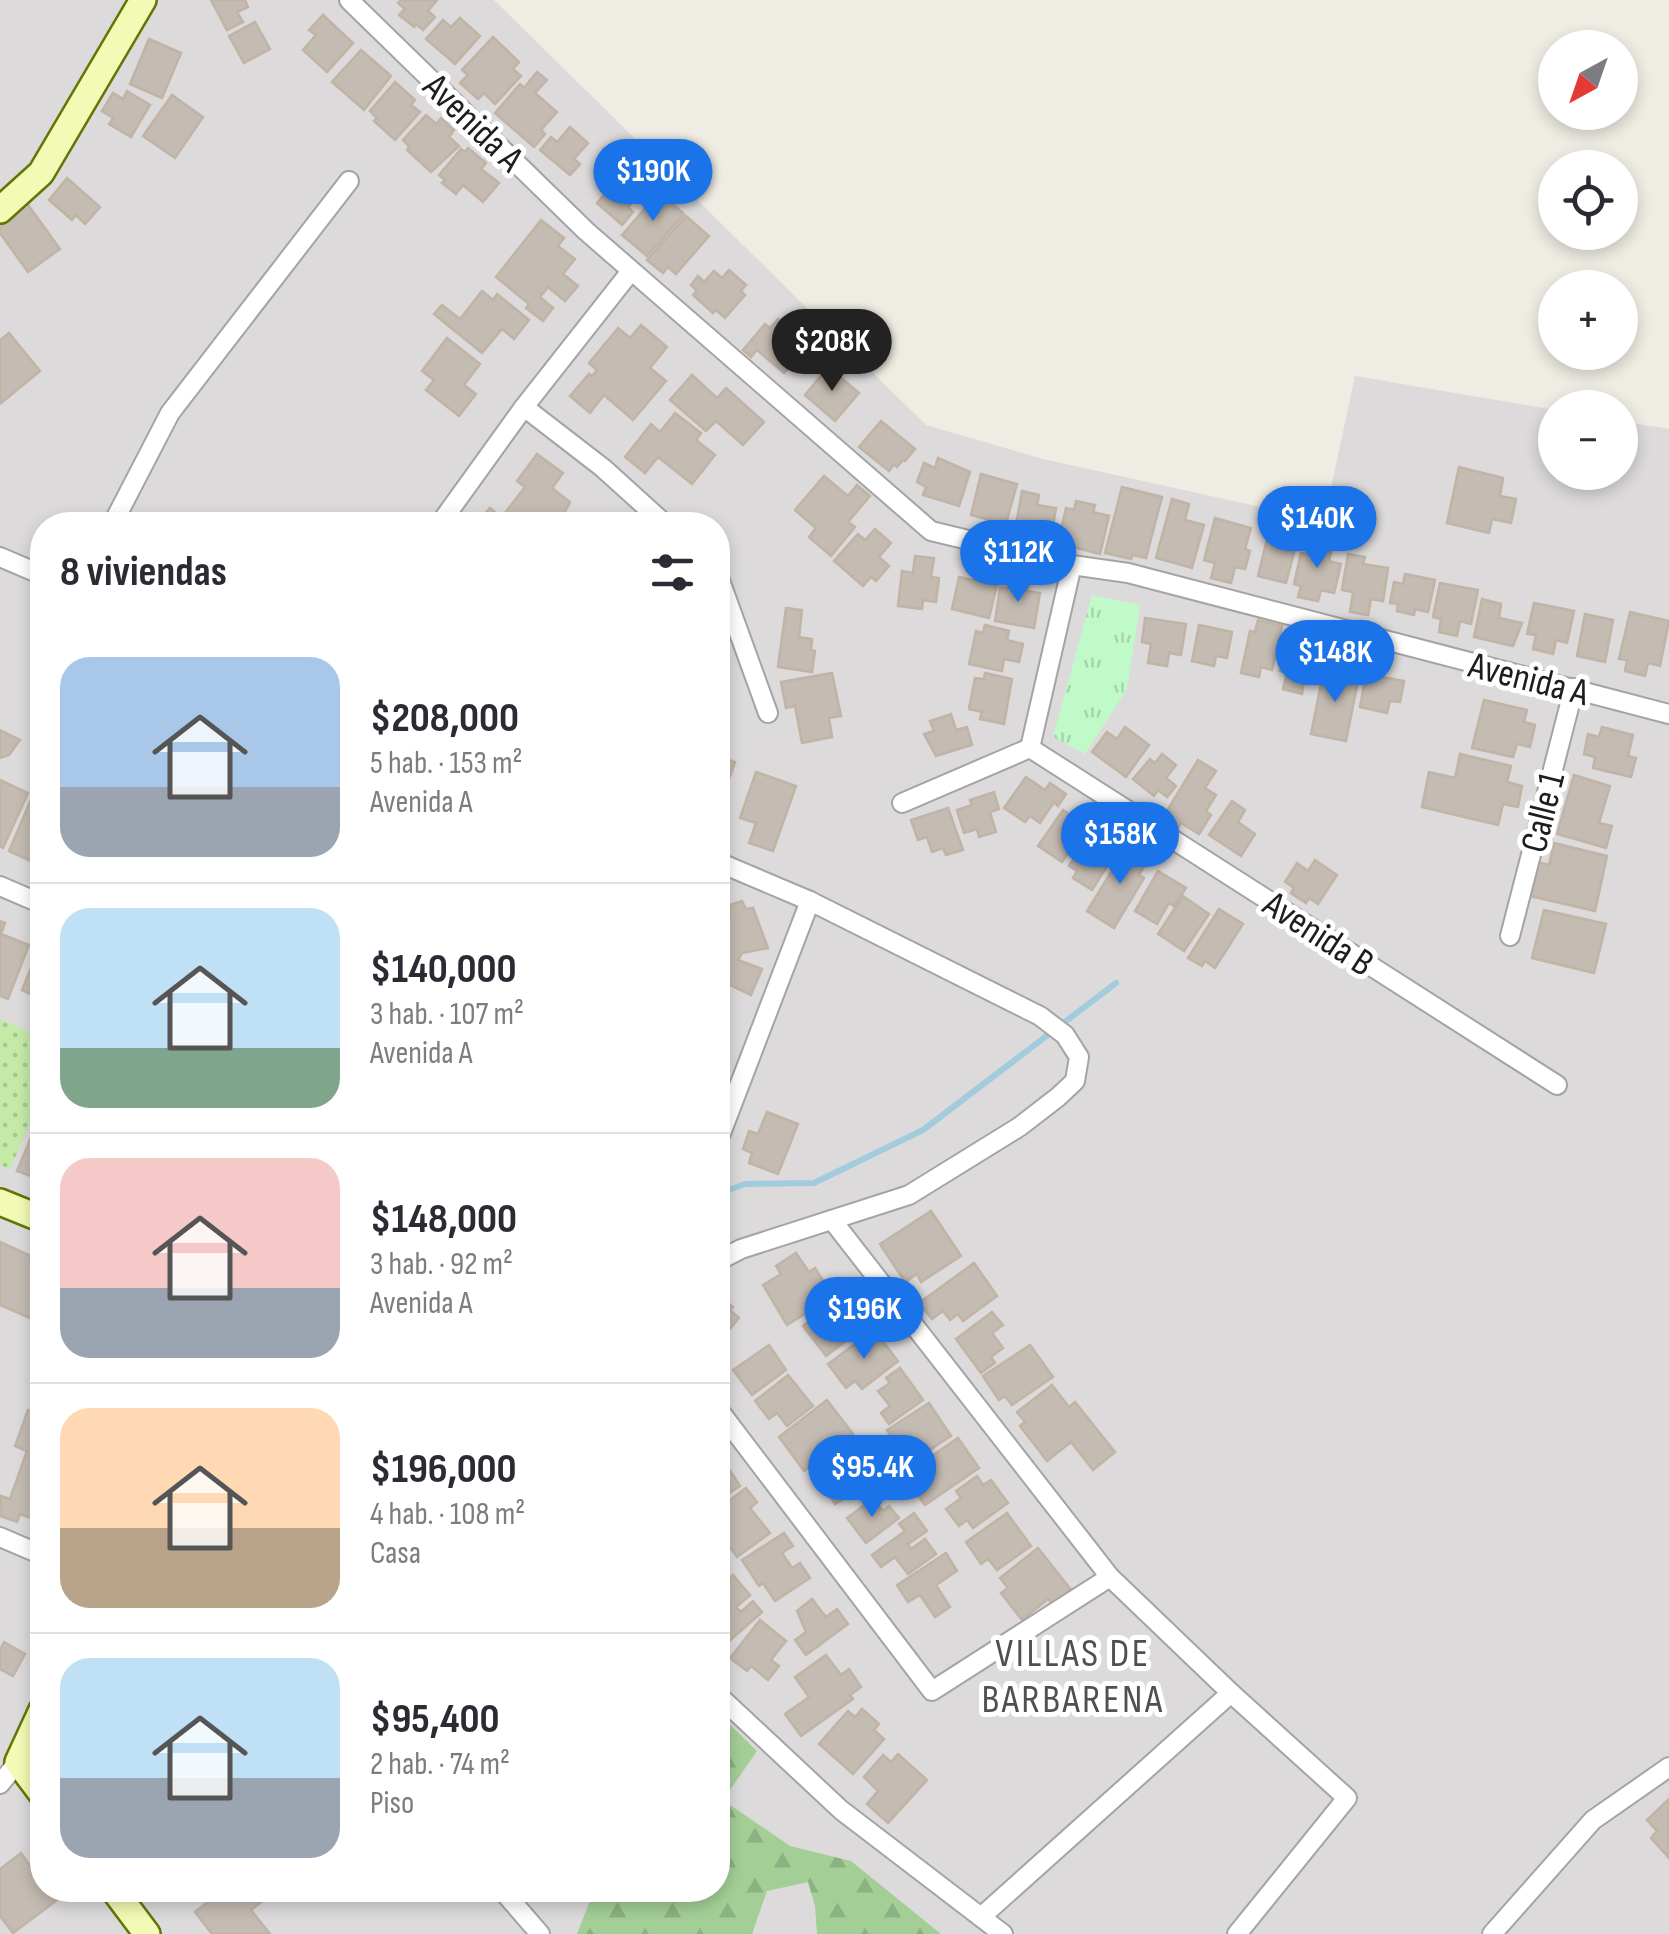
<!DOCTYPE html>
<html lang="es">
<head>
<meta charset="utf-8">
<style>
  :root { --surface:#fff; --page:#f2f2f3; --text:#2b2b33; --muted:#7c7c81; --line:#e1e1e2; --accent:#1a73e8 }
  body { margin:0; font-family:"Sofia Sans Condensed",sans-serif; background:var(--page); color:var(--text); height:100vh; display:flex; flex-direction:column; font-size:38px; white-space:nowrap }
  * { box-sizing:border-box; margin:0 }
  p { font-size:32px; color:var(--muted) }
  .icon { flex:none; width:55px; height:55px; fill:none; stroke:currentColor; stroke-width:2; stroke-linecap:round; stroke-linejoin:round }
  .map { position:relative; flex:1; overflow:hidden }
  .drawer { position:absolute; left:30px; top:512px; width:700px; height:1390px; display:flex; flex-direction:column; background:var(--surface); border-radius:40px; box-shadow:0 5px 15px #0003 }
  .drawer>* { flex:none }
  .needle { width:65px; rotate:220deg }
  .buttons { position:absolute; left:1538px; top:30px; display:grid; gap:20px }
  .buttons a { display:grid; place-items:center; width:100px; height:100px; border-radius:50%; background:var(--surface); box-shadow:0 5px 15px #0003; font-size:50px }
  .price { position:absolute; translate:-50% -85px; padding:0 22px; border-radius:35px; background:var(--accent); color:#fff; font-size:32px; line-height:65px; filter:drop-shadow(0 2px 5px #0008) }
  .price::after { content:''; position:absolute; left:50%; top:60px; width:30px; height:22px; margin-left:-15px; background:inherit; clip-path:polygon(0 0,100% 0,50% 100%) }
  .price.current { background:#222; color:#fff }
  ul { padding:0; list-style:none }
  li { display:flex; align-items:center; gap:30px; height:250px; padding:0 30px }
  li+li { border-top:2px solid var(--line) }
  li span { display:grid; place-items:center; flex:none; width:280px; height:200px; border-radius:30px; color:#555 }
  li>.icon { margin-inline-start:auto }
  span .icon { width:120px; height:120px; fill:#fffc; stroke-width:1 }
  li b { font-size:42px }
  h2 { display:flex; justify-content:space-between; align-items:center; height:120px; padding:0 30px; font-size:42px }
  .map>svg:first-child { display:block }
</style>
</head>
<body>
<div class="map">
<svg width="1669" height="1934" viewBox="0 0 1669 1934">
  <defs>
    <pattern id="grass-dots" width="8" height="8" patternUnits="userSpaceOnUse" patternTransform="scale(2.5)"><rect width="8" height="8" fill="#c4eaa8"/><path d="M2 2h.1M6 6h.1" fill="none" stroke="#a8c890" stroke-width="1.8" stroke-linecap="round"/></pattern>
    <pattern id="forest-firs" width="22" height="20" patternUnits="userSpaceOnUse" patternTransform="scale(2.5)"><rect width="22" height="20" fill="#a3cf97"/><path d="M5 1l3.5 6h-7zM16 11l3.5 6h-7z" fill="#8cb182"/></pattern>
    <pattern id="park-tufts" width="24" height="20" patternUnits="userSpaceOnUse" patternTransform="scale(2.5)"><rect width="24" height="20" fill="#bffac8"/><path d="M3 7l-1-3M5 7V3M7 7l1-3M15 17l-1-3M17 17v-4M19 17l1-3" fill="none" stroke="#a4d6ab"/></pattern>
  </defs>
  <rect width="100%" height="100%" fill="#efece3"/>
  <path fill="#dcdada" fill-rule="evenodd" d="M0 0H494L926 425 1043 459 1324 521 1355 376 1555 410V472H1620V421L1669 429V1934H0ZM42 525H718V1890H42Z"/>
  <polygon fill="url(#grass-dots)" points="0,1019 42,1038 42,1095 10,1169 0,1165"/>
  <polygon fill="url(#forest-firs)" points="718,1713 757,1751 723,1800 790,1846 851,1861 941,1934 817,1934 815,1906 808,1882 767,1891 752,1934 577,1934 594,1890 718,1890"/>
  <polygon fill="url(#park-tufts)" points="1092,595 1140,605 1127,689 1085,754 1053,737"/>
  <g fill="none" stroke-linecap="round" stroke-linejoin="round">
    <polyline stroke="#a2ccdd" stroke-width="6" points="718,1194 745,1184 814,1183 923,1130 1116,983"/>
  </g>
  <g fill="#c4bbb2" stroke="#c1b3a5" stroke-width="2.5">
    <polygon points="211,0 245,0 248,7 237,12 243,22 227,30"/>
    <polygon points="401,0 437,0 428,11 435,17 423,30 416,24 414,27 399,15 405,9 398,3"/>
    <polygon points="323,15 353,43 327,72 303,50 316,35 309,30"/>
    <polygon points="460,18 480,36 455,64 426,39 443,20 451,27"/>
    <polygon points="255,22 270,49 244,63 229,36"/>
    <polygon points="493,37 519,62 513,69 521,76 495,104 484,93 478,99 460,83 468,75 462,70"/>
    <polygon points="149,39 181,53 162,98 130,84"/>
    <polygon points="361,50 391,76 364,110 332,82"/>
    <polygon points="537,72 547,80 535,93 557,112 541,130 545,134 534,147 495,113 520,84 524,88"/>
    <polygon points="395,82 415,100 411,105 420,112 395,140 374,121 377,118 370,111"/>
    <polygon points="127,91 150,105 131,137 109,124 113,118 102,111 113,93 123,99"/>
    <polygon points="172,95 203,117 175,158 143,136"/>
    <polygon points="426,115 436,124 441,118 454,130 449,137 459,146 431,172 407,150 409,146 403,140"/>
    <polygon points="570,127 588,143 574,159 580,164 570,175 540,150 551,137 557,142"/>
    <polygon points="468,148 486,163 481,169 499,183 483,202 463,185 456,194 442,183 445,180 439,175 461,149 465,152"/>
    <polygon points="67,178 100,207 85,224 76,215 72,220 49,200"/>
    <polygon points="629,179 642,191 628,207 633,212 622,225 597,203 614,183 619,189"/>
    <polygon points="659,192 684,214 647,256 622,235"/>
    <polygon points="26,202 60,249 28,272 0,233 0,221"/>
    <polygon points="686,216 709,236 676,274 668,267 663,273 647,260"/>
    <polygon points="541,220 564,238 558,246 575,259 563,274 578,286 565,301 548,287 540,297 553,308 543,321 526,308 529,304 496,277"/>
    <polygon points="729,270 746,285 741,291 745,295 725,318 716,310 713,313 693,295 697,291 691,285 698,276 704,282 714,271 722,278"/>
    <polygon points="482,291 493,300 497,294 529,320 514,339 502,329 482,353 434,314 442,305 460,319"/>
    <polygon points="778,319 801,339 793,349 799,355 784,373 757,350 751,357 743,350 765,324 770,328"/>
    <polygon points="641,325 667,347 650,368 666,381 633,420 604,395 590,413 570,396 589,374 592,376 597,370 589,363 618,328 630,338"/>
    <polygon points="9,333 40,371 0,404 0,340"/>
    <polygon points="447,338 480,364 464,385 476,394 459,416 426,390 434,380 422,371"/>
    <polygon points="828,367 859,393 835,421 805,395"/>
    <polygon points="692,375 717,398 726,388 764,422 743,445 716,421 706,431 670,400"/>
    <polygon points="675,413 701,433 696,440 715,455 692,484 658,457 645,473 625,457 651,424 660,432"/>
    <polygon points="881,421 915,449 905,461 903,460 897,467 894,464 889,471 859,447"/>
    <polygon points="537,454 563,473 552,488 570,502 558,525 545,525 535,518 530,525 521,525 505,513 525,487 517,481"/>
    <polygon points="938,458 970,472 959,506 923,495 926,487 917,482 924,463 935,468"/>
    <polygon points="1459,467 1503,478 1500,496 1516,499 1511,523 1492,519 1489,533 1447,523"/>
    <polygon points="981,474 1017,484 1006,524 971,515"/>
    <polygon points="824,476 848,496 857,485 870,496 848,522 855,527 831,556 809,537 816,528 795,510"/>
    <polygon points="1122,487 1162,497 1146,558 1133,555 1131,559 1105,553"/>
    <polygon points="1022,491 1039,495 1037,505 1056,508 1051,537 1015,531"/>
    <polygon points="1172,499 1189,504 1185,520 1204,525 1192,568 1156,558"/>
    <polygon points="1076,501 1095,505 1093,512 1109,516 1100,554 1058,543 1066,508 1074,510"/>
    <polygon points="490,508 503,519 498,525 475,525"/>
    <polygon points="1215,518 1251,528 1245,549 1250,551 1245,569 1235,567 1231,583 1211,578 1215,563 1204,560"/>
    <polygon points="1270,527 1299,534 1286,583 1258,576"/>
    <polygon points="875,529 891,543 879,557 889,566 876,581 871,577 863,586 834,561 858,534 865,540"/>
    <polygon points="1309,539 1333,544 1329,561 1341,564 1334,593 1321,590 1318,601 1298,597 1301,586 1294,584 1301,553 1306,554"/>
    <polygon points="1348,554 1365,557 1363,564 1388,568 1383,601 1371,599 1368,615 1350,612 1353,592 1342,590"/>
    <polygon points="915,556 934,558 931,577 939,578 936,602 923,600 922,609 898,606 902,571 913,573"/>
    <polygon points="1405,574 1435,580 1428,612 1415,609 1414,615 1397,611 1398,604 1390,603 1394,582 1403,584"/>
    <polygon points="959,577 997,585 989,618 952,609"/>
    <polygon points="1013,580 1028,583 1027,591 1040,593 1034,628 995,621 1000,587 1012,589"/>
    <polygon points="1440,583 1478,590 1471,624 1460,621 1457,636 1439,632 1441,619 1433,617"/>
    <polygon points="1482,599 1501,604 1499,618 1522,623 1513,646 1474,637"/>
    <polygon points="1534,603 1574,611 1567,643 1556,640 1553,654 1533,649 1536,635 1527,634"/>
    <polygon points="786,608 802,610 799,637 812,639 811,650 815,651 812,672 778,667"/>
    <polygon points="1630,612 1669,621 1660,666 1648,663 1645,676 1625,671 1627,660 1619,659"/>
    <polygon points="1585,614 1613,620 1605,662 1577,656"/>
    <polygon points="1145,618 1186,624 1181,655 1169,653 1167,666 1148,663 1151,644 1142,642"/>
    <polygon points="1258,620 1282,626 1272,670 1261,667 1259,677 1241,673 1250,631 1255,632"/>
    <polygon points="985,625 1009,631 1007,640 1023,644 1019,662 1004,659 1002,671 969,664 976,631 983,633"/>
    <polygon points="1199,625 1232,632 1227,658 1216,656 1214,666 1192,661"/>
    <polygon points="1283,657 1318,664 1314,684 1304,681 1302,694 1283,689 1287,673 1280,671"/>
    <polygon points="1324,669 1359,676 1346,741 1311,734"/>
    <polygon points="832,673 841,716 829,718 832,737 802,743 795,706 786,708 781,682"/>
    <polygon points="985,673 1012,679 1004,724 980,719 982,712 969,709 975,678 984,679"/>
    <polygon points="1366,674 1404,681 1400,702 1390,701 1387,713 1360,707"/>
    <polygon points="1484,700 1527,710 1524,722 1535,725 1530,747 1517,744 1513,757 1472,748"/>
    <polygon points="951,714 956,730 967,727 972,745 936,756 924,734 934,731 930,721"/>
    <polygon points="1125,727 1149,745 1126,777 1092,752 1107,732 1117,739"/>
    <polygon points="1602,727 1633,735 1628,756 1636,758 1631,777 1593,768 1595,757 1584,754 1588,734 1599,737"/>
    <polygon points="0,730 20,740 9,755 0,758"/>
    <polygon points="1162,754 1176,765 1166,778 1176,786 1167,797 1158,790 1154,796 1133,779 1150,759 1155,763"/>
    <polygon points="1460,754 1511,766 1507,782 1522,786 1518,807 1503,804 1498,825 1422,807 1429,772 1455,778"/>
    <polygon points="718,756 735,762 718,811"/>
    <polygon points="1198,760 1216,771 1205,788 1216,795 1206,811 1211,815 1199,834 1181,823 1177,829 1162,819"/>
    <polygon points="756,772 796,786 773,851 749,843 756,823 740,818"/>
    <polygon points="1574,775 1610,786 1599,823 1612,826 1606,848 1557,834"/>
    <polygon points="1026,777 1045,790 1050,783 1066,794 1058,806 1054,802 1040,823 1030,816 1025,822 1004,808"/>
    <polygon points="0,780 28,793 3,848 0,846"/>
    <polygon points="994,792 999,809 990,812 996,832 979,837 977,829 964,833 957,810 972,805 970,800"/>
    <polygon points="33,795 42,799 42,866 9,851"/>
    <polygon points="1232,801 1245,810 1238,822 1255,834 1241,856 1209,835"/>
    <polygon points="948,808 963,850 946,855 943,848 932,852 927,837 918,840 911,820"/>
    <polygon points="1063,810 1087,826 1062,862 1038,846"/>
    <polygon points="1091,834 1108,845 1102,854 1111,860 1092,890 1073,878 1077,871 1069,866"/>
    <polygon points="1129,843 1150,857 1139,875 1144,878 1114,928 1087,911"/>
    <polygon points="1554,843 1607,856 1595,911 1530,896 1538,862 1549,865"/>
    <polygon points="1315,860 1337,875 1318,904 1309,898 1306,903 1291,893 1294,888 1285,882 1297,863 1308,871"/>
    <polygon points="1158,871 1186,888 1174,906 1169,903 1157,924 1135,911"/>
    <polygon points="1183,896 1209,914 1184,951 1158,934"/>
    <polygon points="742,901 746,909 753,908 768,948 742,953 738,960 762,969 751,995 728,984 718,1013 718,916 730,913 730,905"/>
    <polygon points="1219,909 1243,924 1215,968 1205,961 1202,966 1188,958"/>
    <polygon points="1544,910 1606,924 1594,973 1532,958"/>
    <polygon points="0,921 5,923 1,934 29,945 8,999 0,996"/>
    <polygon points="39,948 42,949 42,999 22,990"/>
    <polygon points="42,1111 42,1174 39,1179 17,1171"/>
    <polygon points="767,1112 798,1124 778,1174 749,1163 752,1153 743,1149 749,1131 758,1134"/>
    <polygon points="931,1211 961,1256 921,1282 917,1274 905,1282 880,1244"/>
    <polygon points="0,1242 42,1261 42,1289 30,1318 0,1305"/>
    <polygon points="796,1253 809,1272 815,1268 833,1296 787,1325 763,1285 781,1274 776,1266"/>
    <polygon points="974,1263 997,1296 963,1321 958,1314 950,1320 943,1311 932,1319 919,1303"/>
    <polygon points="848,1292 864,1313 860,1316 867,1325 826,1356 803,1326"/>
    <polygon points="718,1294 733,1307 730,1310 739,1318 718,1343"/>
    <polygon points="992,1312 1003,1325 992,1333 1003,1348 991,1357 995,1363 981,1373 956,1339"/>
    <polygon points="874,1330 898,1361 862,1389 855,1381 846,1388 828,1364"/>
    <polygon points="769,1345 786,1370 752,1395 733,1370"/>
    <polygon points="1030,1345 1053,1377 1012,1405 1005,1396 999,1400 983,1376"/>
    <polygon points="900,1368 923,1400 889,1424 881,1413 890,1406 878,1391 890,1383 886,1378"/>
    <polygon points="788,1375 813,1406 787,1426 777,1413 769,1419 755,1401"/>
    <polygon points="1052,1385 1069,1407 1075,1402 1115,1452 1093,1470 1071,1442 1047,1461 1020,1426 1025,1422 1017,1412"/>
    <polygon points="827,1400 853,1434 804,1471 779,1437"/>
    <polygon points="929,1403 951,1436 913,1461 904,1447 901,1449 887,1430"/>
    <polygon points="28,1410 42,1416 42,1522 20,1514 17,1522 0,1516 1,1496 10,1499 27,1451 15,1446"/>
    <polygon points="958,1438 979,1468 925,1505 904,1475"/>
    <polygon points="849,1445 876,1479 835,1504 812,1468"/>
    <polygon points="718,1452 740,1486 719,1500 718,1498"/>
    <polygon points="977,1476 983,1485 991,1480 1008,1503 973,1528 967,1520 959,1526 946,1509 961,1498 956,1491"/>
    <polygon points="746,1488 757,1502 750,1508 770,1533 737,1557 731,1548 718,1558 718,1509"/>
    <polygon points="873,1499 883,1511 889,1506 899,1518 866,1543 847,1518"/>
    <polygon points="914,1513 927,1531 908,1544 911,1549 925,1539 936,1554 908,1574 895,1557 881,1567 872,1555 905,1531 899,1524"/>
    <polygon points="1007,1513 1031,1546 997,1570 988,1559 981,1564 966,1542"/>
    <polygon points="784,1533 793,1546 782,1553 792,1568 800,1563 810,1578 775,1601 763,1583 759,1586 742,1560"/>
    <polygon points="1038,1548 1072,1591 1054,1605 1048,1599 1022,1620 1001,1593 1008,1588 1000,1578"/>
    <polygon points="946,1553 957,1571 936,1585 950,1607 935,1617 920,1595 908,1602 897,1585"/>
    <polygon points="733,1575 750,1595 736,1607 741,1612 753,1601 762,1612 718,1651 718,1588"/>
    <polygon points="812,1599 826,1617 837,1609 848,1624 806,1655 795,1640 806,1632 797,1611"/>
    <polygon points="760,1620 786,1641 771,1660 779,1666 768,1680 751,1666 747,1671 730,1658"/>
    <polygon points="4,1642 25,1654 13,1676 0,1669 0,1650"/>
    <polygon points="826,1655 841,1675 849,1669 861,1687 850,1695 853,1699 801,1736 785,1714 809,1697 795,1677"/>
    <polygon points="862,1709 879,1724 874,1730 884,1739 853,1774 819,1744 848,1711 855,1717"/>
    <polygon points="898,1754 927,1780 888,1823 867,1804 878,1791 864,1777 883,1755 891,1762"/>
    <polygon points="1669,1799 1669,1858 1651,1838 1657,1831 1647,1820"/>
    <polygon points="21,1853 42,1882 42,1890 49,1890 57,1900 13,1933 0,1916 0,1869"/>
    <polygon points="223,1890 270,1890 273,1893 251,1910 270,1934 212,1934 195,1912"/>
  </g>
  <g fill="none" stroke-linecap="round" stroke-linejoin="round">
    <defs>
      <g id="street">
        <polyline points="349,0 586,231 931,531 1072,565 1128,573 1669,714"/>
        <polyline points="631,271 524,407 603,468 666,525"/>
        <polyline points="112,525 170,413 349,181"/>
        <polyline points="439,525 524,407"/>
        <polyline points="0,557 42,575"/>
        <polyline points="718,575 768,713"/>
        <polyline points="1030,748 1072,565"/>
        <polyline points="902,803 1030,748 1557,1085"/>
        <polyline points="718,862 810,901 1040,1016 1065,1035 1079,1057 1075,1081 1058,1097 1019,1127 909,1195 741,1249 718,1261"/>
        <polyline points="0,886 42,904"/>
        <polyline points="1510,936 1574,688"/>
        <polyline points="718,1141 810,901"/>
        <polyline points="832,1220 1110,1577 1231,1693 1347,1798 1237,1934"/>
        <polyline points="718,1409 932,1691 1110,1577"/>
        <polyline points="0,1537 42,1555"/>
        <polyline points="718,1695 841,1810 1003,1934"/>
        <polyline points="0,1784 18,1762 42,1749"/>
        <polyline points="502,1890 540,1934"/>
        <polyline points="981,1917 1231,1693"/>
        <polyline points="1492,1934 1593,1820 1669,1767"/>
      </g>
      <g id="secondary">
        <polyline points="0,210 41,173 143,0"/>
        <polyline points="0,1202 42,1219"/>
        <polyline points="42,1710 18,1762 42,1794"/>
        <polyline points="114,1890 147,1934"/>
      </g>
    </defs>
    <use href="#street" stroke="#a4a4a4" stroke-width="22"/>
    <use href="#secondary" stroke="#617603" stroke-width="30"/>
    <use href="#street" stroke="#fff" stroke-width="18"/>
    <use href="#secondary" stroke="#f2fab5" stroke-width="25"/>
  </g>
  <g text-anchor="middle" stroke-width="10" stroke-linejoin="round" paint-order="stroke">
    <g font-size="38" fill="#1d1d1d" stroke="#fff">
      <text transform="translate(474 122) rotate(44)" y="13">Avenida A</text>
      <text transform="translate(1529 678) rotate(14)" y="13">Avenida A</text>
      <text transform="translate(1542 812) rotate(-76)" y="13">Calle 1</text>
      <text transform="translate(1319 933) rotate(33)" y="13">Avenida B</text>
    </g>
    <g font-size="40" letter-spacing="2.5" fill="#505050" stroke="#fff">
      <text x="1073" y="1666">VILLAS DE<tspan x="1073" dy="46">BARBARENA</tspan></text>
    </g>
  </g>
</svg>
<div class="buttons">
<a><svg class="needle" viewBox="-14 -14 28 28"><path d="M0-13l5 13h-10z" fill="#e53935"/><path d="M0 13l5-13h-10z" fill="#7c7c81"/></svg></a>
<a><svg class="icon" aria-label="locate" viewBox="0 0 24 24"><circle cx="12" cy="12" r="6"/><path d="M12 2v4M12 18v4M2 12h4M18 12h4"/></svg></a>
<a>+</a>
<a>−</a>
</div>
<b class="price" style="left:653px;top:224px">$190K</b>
<b class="price current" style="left:832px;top:394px">$208K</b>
<b class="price" style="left:1317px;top:571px">$140K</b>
<b class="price" style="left:1018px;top:605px">$112K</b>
<b class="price" style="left:1335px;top:705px">$148K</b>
<b class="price" style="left:1120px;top:887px">$158K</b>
<b class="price" style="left:864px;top:1362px">$196K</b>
<b class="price" style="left:872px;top:1520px">$95.4K</b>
<section class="drawer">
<h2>8 viviendas<svg class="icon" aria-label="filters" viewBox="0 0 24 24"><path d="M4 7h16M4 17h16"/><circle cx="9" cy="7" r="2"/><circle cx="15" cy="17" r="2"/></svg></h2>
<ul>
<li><span style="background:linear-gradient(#a9c7e8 65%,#9aa5b1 0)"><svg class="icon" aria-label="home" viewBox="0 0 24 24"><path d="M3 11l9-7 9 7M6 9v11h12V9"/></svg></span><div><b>$208,000</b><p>5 hab. · 153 m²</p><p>Avenida A</p></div></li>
<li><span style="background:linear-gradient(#bfe0f5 70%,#7fa58c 0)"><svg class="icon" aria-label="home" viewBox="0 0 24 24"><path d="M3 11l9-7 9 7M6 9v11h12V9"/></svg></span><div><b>$140,000</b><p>3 hab. · 107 m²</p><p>Avenida A</p></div></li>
<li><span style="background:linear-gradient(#f6c9c9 65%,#9aa5b1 0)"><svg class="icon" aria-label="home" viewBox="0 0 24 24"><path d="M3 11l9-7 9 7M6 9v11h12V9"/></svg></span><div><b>$148,000</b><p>3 hab. · 92 m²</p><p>Avenida A</p></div></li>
<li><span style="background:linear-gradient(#ffd9b3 60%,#b9a48a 0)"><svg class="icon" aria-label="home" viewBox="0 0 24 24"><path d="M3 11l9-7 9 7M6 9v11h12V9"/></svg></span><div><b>$196,000</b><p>4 hab. · 108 m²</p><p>Casa</p></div></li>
<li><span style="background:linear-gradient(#bfe0f5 60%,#9aa5b1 0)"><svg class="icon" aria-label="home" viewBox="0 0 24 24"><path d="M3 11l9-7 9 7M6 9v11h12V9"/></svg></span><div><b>$95,400</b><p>2 hab. · 74 m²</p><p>Piso</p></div></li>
</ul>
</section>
</div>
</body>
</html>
